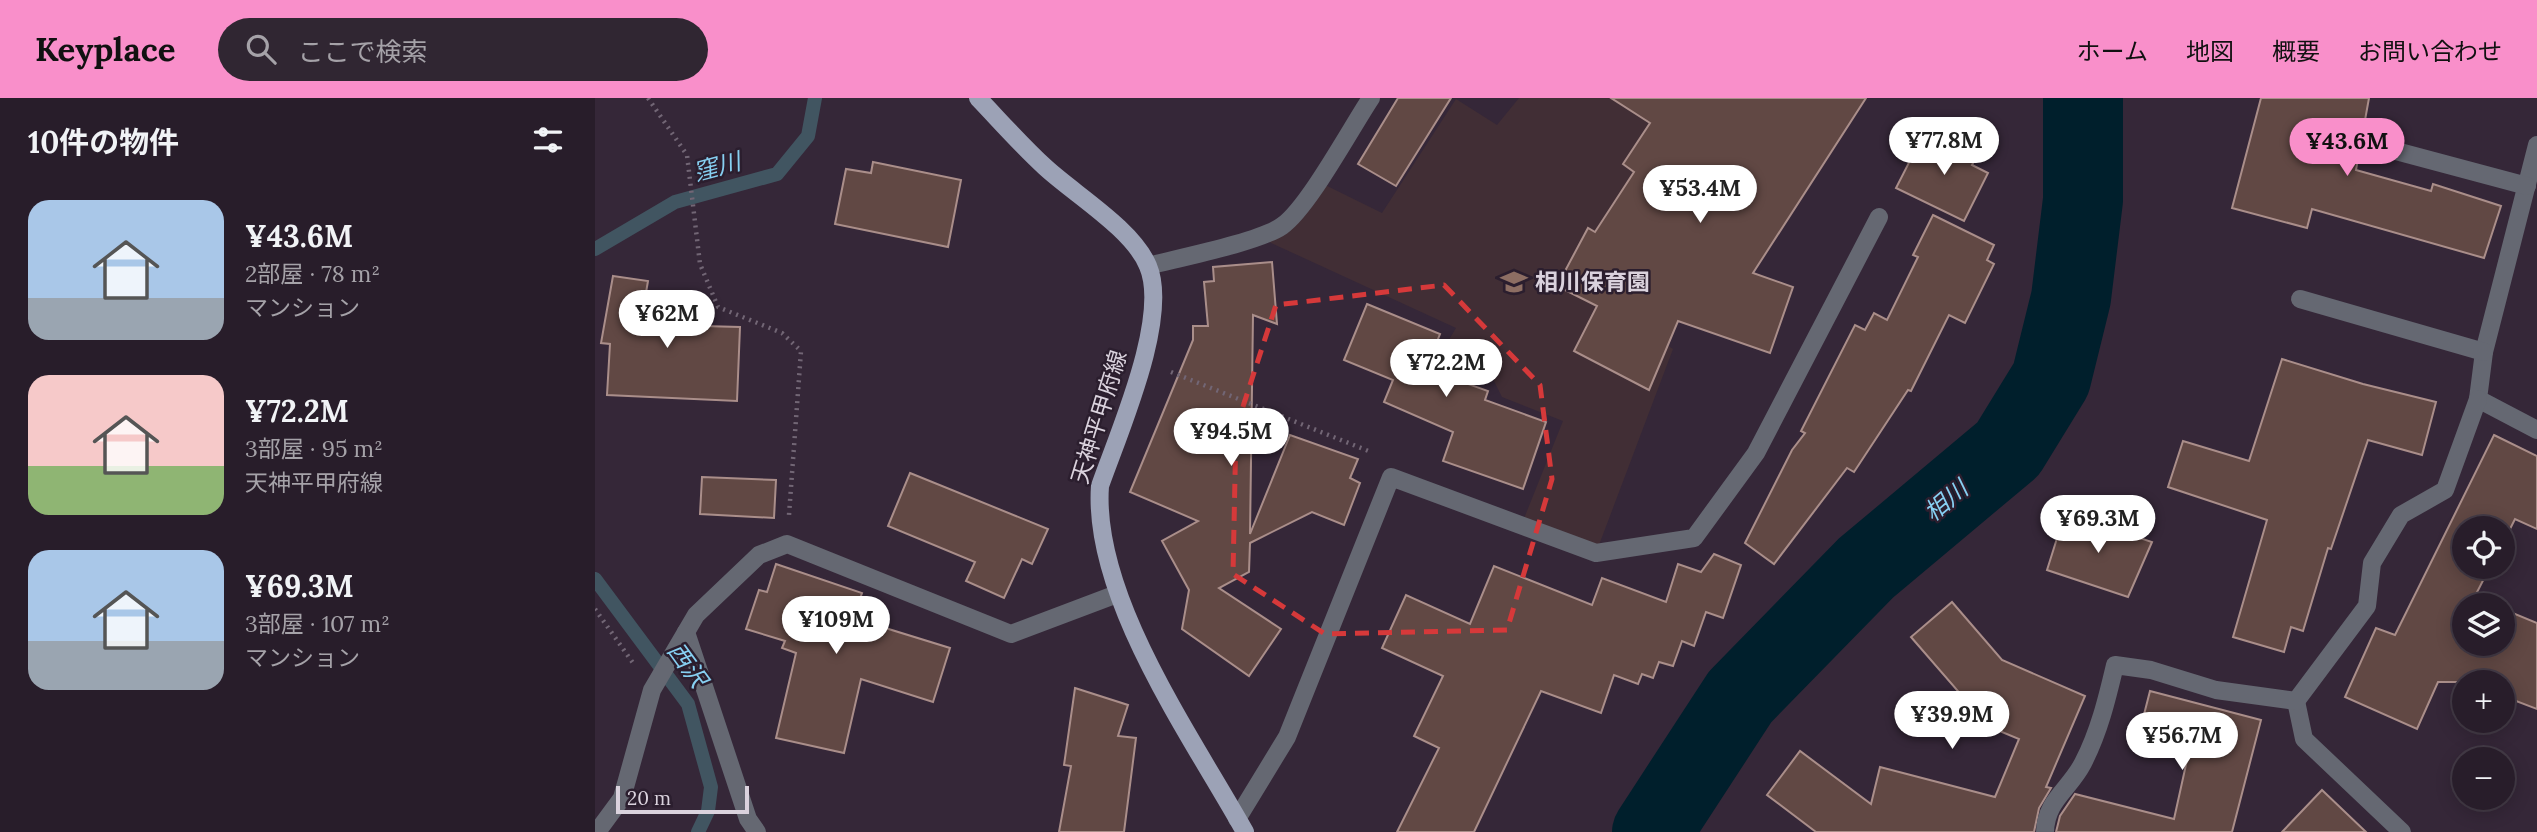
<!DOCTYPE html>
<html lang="ja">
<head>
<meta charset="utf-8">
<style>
  :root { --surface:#281d2a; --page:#302632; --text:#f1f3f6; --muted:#a5a2a8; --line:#443b47; --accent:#f98fca }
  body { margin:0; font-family:Lora,"Noto Sans JP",serif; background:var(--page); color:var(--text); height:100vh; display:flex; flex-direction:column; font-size:26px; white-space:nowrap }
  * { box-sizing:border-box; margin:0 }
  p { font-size:23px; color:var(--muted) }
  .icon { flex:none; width:38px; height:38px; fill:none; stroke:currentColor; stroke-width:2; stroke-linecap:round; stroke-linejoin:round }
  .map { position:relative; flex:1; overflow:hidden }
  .side { display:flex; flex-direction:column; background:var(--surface); width:595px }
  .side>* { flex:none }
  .buttons { position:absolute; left:1857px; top:418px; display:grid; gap:14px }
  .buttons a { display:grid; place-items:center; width:63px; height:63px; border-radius:50%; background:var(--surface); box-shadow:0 4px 18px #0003,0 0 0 2px var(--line); font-size:35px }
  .scale { position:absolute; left:21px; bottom:18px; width:133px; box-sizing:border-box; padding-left:7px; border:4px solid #dad2dd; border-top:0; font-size:19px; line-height:24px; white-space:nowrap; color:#dad2dd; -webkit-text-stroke:5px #2b1e2e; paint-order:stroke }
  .price { position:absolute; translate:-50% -60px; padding:0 16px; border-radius:24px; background:#fff; color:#222; font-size:23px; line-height:46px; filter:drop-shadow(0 2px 4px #0008) }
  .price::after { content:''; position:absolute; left:50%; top:42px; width:21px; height:16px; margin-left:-10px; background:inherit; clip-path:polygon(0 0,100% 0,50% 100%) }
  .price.on { background:var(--accent); color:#111 }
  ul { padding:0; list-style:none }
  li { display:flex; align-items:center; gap:21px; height:175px; padding:0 28px }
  li span { display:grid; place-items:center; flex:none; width:196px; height:140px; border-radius:21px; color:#555 }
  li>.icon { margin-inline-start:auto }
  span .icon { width:84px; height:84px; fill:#fffc; stroke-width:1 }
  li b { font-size:30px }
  h2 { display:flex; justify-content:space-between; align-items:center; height:84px; padding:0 28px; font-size:30px }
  header { display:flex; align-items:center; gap:42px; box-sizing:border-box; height:98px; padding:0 35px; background:var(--accent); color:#111 }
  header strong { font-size:33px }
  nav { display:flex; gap:38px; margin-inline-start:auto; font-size:24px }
  .search { width:490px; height:63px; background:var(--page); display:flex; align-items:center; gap:18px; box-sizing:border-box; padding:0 24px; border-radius:38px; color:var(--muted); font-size:26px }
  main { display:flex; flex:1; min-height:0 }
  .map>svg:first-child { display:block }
</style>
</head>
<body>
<header>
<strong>Keyplace</strong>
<div class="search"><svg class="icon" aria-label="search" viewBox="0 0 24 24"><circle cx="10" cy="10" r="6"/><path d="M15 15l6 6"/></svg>ここで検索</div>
<nav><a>ホーム</a><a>地図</a><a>概要</a><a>お問い合わせ</a></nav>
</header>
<main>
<section class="side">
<h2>10件の物件<svg class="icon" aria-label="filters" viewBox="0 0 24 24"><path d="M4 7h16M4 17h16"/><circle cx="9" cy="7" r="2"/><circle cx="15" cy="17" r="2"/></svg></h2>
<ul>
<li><span style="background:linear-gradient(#a9c7e8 70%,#9aa5b1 0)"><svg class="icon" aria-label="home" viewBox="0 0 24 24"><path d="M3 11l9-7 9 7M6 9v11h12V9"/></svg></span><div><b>¥43.6M</b><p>2部屋 · 78 m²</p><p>マンション</p></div></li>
<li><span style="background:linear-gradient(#f6c9c9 65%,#8fb573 0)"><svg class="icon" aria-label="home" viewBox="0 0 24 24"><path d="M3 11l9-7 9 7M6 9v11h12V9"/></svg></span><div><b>¥72.2M</b><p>3部屋 · 95 m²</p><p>天神平甲府線</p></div></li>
<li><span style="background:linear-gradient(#a9c7e8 65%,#9aa5b1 0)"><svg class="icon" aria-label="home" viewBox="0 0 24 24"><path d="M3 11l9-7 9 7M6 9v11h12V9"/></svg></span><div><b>¥69.3M</b><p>3部屋 · 107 m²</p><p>マンション</p></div></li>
</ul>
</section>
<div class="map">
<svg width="1942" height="734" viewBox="0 0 1942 734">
  <rect width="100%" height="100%" fill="#352738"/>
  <polygon fill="#412e35" points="924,0 1189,0 1051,233 1078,251 1001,455 926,428 968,323 907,299 892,269 848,252 861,230 661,138 687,128 722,83 787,115 861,1 902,27"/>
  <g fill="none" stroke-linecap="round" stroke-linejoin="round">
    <g stroke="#415561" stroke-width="14">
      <polyline points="0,151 80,104 182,76 213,38 220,0"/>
      <polyline points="0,481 93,606 116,689 113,713 103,734"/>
    </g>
    <polyline stroke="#001f2c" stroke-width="80" points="1057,734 1145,599 1271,470 1413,351 1456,281 1476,200 1488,102 1488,0"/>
  </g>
  <g fill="#614844" stroke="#aa8e8a" stroke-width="2">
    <polygon points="803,0 856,0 801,88 763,66"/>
    <polygon points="1016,0 1271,0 1158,175 1198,189 1175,255 1083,223 1054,292 979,253 1002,208 962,188 993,130 1000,134 1039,74 1028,66 1055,25"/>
    <polygon points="1666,0 1774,0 1761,72 1836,93 1838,86 1906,108 1889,160 1717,111 1712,130 1637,110"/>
    <polygon points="1343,38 1382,57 1377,67 1393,75 1369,123 1301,90 1325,43 1338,49"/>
    <polygon points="278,64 366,82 353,149 240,126 251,71 276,75"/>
    <polygon points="1338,117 1399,147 1392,162 1399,166 1370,225 1354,217 1316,293 1313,292 1259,374 1252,370 1179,466 1150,445 1197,352 1210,335 1206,333 1260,227 1270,232 1279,215 1292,222 1323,159 1318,157"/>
    <polygon points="677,164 682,226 658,217 655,436 695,337 763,361 755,380 765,385 749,427 717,414 655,445 654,474 624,490 686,531 654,578 587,531 594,492 567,443 603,423 535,394 598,242 598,228 613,228 609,184 619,183 618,169"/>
    <polygon points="18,178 53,183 48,212 108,214 108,228 145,229 142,303 12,297 15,246 6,245"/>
    <polygon points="772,206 845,236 831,271 893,293 890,302 951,324 928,391 848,363 858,334 789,304 798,282 749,262"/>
    <polygon points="1687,261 1768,286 1841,304 1827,357 1773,342 1736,451 1733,450 1708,533 1696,529 1689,554 1638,539 1672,422 1573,389 1588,343 1654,363"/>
    <polygon points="1899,337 1942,358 1942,431 1920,421 1908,445 1908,430 1869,430 1869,469 1895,469 1879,500 1898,508 1869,508 1869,546 1908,546 1908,511 1942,525 1942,611 1908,598 1908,584 1843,584 1822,631 1750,599 1781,530 1800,537"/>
    <polygon points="315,375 453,431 437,466 427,461 409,500 371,483 380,464 293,428"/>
    <polygon points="107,379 181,382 179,420 105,416"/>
    <polygon points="1470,415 1557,444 1533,499 1452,472"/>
    <polygon points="1119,456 1146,467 1128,520 1111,514 1099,548 1087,543 1078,568 1064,564 1058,580 1047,576 1043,586 1019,577 1006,615 946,593 879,734 802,734 844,650 819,638 848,578 787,550 811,497 875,526 899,468 997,507 1007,480 1071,504 1083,466 1106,474"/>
    <polygon points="181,466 267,495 258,520 355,550 338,604 266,581 249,655 181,640 201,555 187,550 190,543 151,531 164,492 172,494"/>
    <polygon points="1357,504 1407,562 1490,598 1451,689 1456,690 1444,710 1439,734 1221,734 1172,697 1205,653 1276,706 1285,669 1400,699 1424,641 1378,622 1382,615 1316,539"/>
    <polygon points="480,590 533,607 523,638 541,640 529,734 464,734 476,668 469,667"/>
    <polygon points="1555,593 1666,622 1637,734 1461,734 1465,718 1480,696 1579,721 1594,653 1543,640"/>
    <polygon points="1727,692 1771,734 1687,734"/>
  </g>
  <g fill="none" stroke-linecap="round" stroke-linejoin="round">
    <g stroke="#726675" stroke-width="4.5" stroke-dasharray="2 5" stroke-linecap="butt">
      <polyline points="53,0 92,57 105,166 123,209 187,235 206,253 194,417"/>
      <polyline points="576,274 776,354"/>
      <polyline points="0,511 38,565"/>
    </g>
    <g stroke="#656872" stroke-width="18">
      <polyline points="1942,47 1889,254 1883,301 1942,332"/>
      <polyline points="1801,53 1932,88"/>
      <path d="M553 168C584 160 664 144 687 128 713 110 756 30 776 0"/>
      <polyline points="1705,201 1889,254"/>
      <polyline points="91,534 153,721 162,734"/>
      <polyline points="1701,603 1709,641 1807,734"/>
      <polyline points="642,721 692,639 796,379 1001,455 1099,440 1161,355 1284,119"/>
      <polyline points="2,734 27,700 57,592 101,517 164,457 192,446 416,536 522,496"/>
      <path d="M1450 734C1451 702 1474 692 1488 665 1504 634 1512 601 1520 567L1556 572 1621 592 1701 603 1772 508 1777 465 1806 417 1850 392 1883 301"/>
    </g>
    <path stroke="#9ca2b6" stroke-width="18" d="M383 0C405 23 426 47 450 69 479 96 538 131 553 168 575 220 523 336 505 388 497 499 597 639 650 734"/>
  </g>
  <path fill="none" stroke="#d6393a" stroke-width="5" stroke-dasharray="14 9" stroke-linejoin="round" d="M849 187 945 287 957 381 912 532 730 536 638 476 641 330 681 207Z"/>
  <defs>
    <symbol id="school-bare" viewBox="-9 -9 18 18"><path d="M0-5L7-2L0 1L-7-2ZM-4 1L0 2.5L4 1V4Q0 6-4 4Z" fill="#8d6e63" stroke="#2b1e2e" stroke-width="2.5" paint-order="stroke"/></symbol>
  </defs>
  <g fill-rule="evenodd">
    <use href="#school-bare" x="900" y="165" width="38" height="38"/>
  </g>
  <g text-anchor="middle" stroke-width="5" stroke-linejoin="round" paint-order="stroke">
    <g font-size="23" font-weight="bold" fill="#dad2dd" stroke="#2b1e2e" text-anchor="start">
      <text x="940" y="192">相川保育園</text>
    </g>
    <g font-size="23" fill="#dad2dd" stroke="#2b1e2e">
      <text transform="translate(504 319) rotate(-73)" y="8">天神平甲府線</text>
    </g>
    <g font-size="24" font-style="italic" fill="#87d0f2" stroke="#2b1e2e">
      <text transform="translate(122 69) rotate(-15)" y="8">窪川</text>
      <text transform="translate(1351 403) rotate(-40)" y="8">相川</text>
      <text transform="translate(92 567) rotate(54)" y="8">西沢</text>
    </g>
  </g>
</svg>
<div class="buttons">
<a><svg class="icon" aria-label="locate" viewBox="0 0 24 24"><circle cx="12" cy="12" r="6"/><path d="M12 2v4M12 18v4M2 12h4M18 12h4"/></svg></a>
<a><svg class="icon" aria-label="layers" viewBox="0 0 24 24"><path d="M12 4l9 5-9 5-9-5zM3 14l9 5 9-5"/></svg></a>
<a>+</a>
<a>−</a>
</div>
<div class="scale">20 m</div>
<b class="price" style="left:1349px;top:79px">¥77.8M</b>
<b class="price on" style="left:1752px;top:80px">¥43.6M</b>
<b class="price" style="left:1105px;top:127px">¥53.4M</b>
<b class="price" style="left:72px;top:252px">¥62M</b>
<b class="price" style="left:851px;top:301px">¥72.2M</b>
<b class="price" style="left:636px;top:370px">¥94.5M</b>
<b class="price" style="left:1503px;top:457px">¥69.3M</b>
<b class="price" style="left:241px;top:558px">¥109M</b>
<b class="price" style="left:1357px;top:653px">¥39.9M</b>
<b class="price" style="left:1587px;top:674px">¥56.7M</b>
</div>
</main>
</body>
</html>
